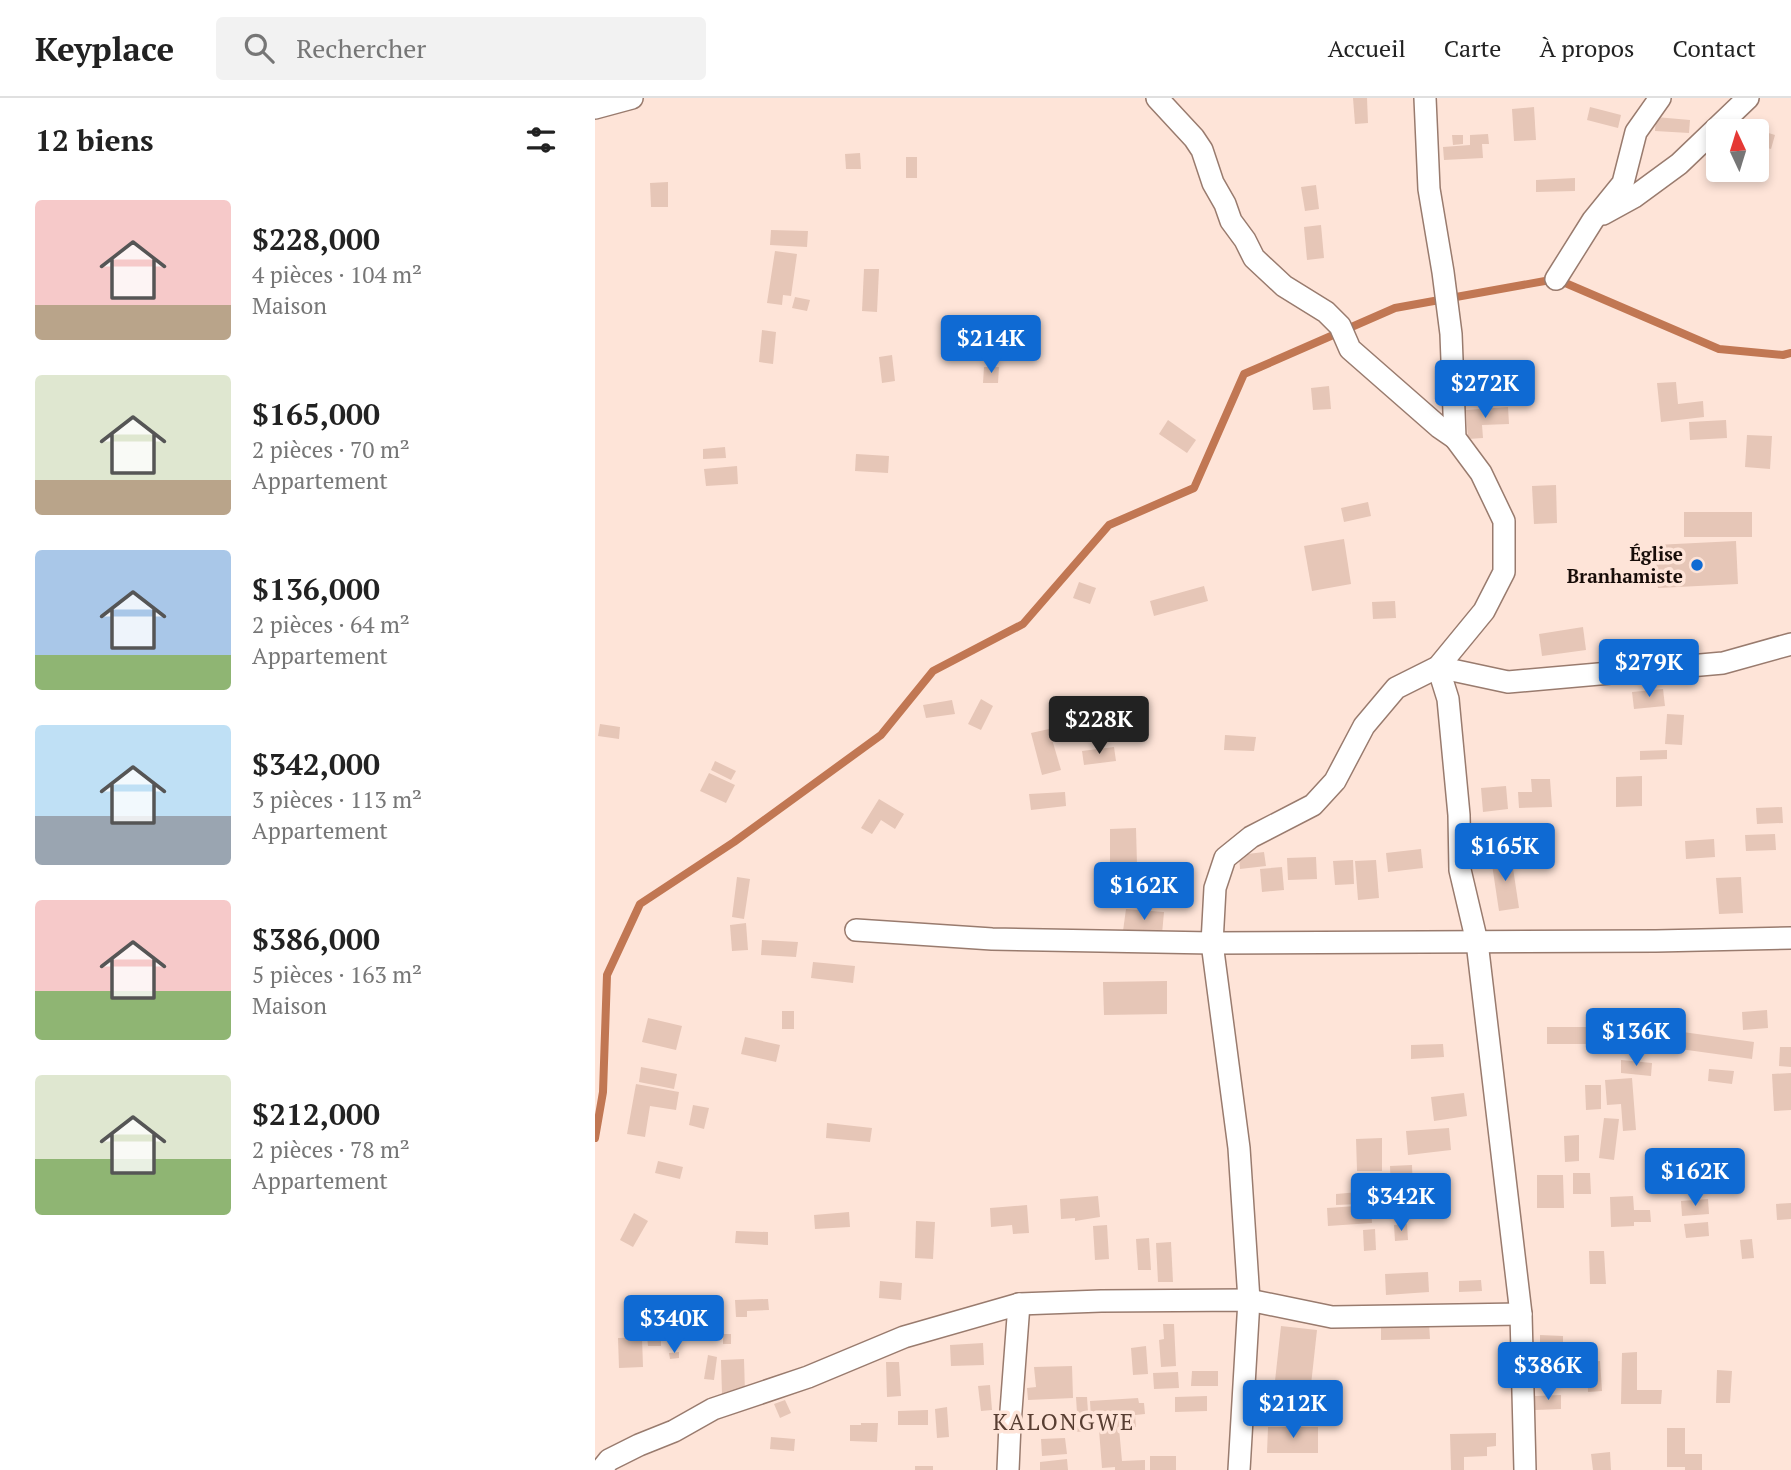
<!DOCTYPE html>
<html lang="fr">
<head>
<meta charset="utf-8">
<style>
  :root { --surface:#fff; --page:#f2f2f2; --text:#222; --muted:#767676; --line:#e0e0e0; --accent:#0f6ad3 }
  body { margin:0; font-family:"PT Serif",serif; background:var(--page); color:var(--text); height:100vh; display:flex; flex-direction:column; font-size:26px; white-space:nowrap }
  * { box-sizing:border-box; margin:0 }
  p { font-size:23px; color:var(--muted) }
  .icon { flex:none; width:38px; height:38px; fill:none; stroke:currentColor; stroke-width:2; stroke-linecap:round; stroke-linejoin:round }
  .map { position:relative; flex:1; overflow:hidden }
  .sheet { display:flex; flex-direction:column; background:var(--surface); width:595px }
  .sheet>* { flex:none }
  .needle { width:46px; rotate:356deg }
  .controls { position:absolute; left:1111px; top:21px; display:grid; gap:14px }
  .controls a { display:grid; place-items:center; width:63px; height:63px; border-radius:7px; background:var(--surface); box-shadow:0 4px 10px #0003; font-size:35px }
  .price { position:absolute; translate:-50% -60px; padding:0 16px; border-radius:7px; background:var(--accent); color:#fff; font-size:23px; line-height:46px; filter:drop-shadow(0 2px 4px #0008) }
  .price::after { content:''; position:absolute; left:50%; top:42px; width:21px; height:16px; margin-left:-10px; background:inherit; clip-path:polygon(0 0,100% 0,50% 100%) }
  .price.active { background:#222; color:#fff }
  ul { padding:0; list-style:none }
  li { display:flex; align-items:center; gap:21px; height:175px; padding:0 35px }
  li span { display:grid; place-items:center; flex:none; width:196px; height:140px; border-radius:7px; color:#555 }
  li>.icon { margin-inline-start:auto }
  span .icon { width:84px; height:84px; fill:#fffc; stroke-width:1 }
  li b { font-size:30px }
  h2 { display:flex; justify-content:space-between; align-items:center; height:84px; padding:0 35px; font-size:30px }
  header { display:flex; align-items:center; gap:42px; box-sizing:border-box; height:98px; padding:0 35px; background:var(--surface); border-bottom:2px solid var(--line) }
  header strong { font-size:33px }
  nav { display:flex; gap:38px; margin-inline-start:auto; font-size:24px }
  .search { width:490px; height:63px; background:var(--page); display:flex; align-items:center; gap:18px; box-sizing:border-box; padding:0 24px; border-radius:7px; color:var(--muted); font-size:26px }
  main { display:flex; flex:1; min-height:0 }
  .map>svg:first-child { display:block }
</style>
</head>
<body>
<header>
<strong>Keyplace</strong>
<div class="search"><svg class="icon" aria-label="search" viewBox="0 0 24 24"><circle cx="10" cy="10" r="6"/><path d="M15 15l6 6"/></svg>Rechercher</div>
<nav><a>Accueil</a><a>Carte</a><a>À propos</a><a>Contact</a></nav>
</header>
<main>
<section class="sheet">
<h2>12 biens<svg class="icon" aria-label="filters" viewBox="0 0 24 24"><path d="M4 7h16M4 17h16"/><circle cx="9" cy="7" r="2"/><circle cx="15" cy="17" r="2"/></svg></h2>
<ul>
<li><span style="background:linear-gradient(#f6c9c9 75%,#b9a48a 0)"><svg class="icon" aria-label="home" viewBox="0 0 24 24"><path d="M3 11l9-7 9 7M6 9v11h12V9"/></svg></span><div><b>$228,000</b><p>4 pièces · 104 m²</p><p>Maison</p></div></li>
<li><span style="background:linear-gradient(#dfe7d0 75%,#b9a48a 0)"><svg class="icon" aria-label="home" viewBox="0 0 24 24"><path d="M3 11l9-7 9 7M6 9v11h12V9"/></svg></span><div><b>$165,000</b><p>2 pièces · 70 m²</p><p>Appartement</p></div></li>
<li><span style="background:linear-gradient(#a9c7e8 75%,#8fb573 0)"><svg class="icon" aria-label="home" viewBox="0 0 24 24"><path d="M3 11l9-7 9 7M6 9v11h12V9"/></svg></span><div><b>$136,000</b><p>2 pièces · 64 m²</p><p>Appartement</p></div></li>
<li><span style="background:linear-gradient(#bfe0f5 65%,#9aa5b1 0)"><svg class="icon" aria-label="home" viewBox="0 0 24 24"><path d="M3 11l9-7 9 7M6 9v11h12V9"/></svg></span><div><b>$342,000</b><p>3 pièces · 113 m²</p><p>Appartement</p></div></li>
<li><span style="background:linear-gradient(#f6c9c9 65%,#8fb573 0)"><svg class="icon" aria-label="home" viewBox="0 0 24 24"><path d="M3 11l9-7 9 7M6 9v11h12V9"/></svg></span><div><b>$386,000</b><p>5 pièces · 163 m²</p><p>Maison</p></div></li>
<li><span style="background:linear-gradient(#dfe7d0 60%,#8fb573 0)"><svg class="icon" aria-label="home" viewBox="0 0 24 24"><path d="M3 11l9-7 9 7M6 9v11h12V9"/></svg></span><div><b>$212,000</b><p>2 pièces · 78 m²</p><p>Appartement</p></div></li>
</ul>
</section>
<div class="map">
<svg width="1196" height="1372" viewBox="0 0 1196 1372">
  <rect width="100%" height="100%" fill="#fee4d8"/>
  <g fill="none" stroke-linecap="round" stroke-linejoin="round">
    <polyline stroke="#c17753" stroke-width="8" points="0,1040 8,994 12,877 45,806 139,744 286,637 338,573 428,526 514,427 599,390 649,276 800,210 961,181 1124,251 1188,257 1196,255"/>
  </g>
  <g fill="#e6c6b7">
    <polygon points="758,0 772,0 773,25 760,26"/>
    <polygon points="939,9 941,42 919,43 917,11"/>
    <polygon points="995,9 1026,17 1023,30 992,22"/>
    <polygon points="1061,19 1095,22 1094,35 1060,33"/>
    <polygon points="1139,28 1154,29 1180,37 1176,51 1162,47 1162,33 1139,33"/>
    <polygon points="893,36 894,46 887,46 888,60 849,62 848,49 875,47 875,37"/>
    <polygon points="857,37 868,37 868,46 858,47"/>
    <polygon points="265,55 266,71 251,71 250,56"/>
    <rect x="311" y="59" width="11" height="21"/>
    <polygon points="980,80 980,93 941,94 941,82"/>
    <polygon points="73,84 73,109 56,109 55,85"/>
    <polygon points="721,87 724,111 710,113 706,89"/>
    <polygon points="726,127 729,160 712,162 709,129"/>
    <polygon points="176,132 213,133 212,149 175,147"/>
    <polygon points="180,153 202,156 196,198 188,197 187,207 172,205"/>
    <polygon points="269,171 284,171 282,214 267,213"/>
    <polygon points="200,199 215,202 212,213 197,210"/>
    <polygon points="167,232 181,234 178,266 164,264"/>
    <polygon points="297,257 300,283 287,285 284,259"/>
    <polygon points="389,269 404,269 403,285 388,285"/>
    <polygon points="1081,284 1083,306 1108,303 1109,319 1066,324 1062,285"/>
    <polygon points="734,288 736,311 718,312 716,290"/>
    <polygon points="913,309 914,326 887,327 888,340 873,341 871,312"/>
    <polygon points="573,322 601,342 592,355 564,336"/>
    <polygon points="1131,322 1132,340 1095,342 1094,324"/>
    <polygon points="1152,337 1177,338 1175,371 1150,369"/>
    <polygon points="130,349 131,360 108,361 108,351"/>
    <polygon points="261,356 294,358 293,375 260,373"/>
    <polygon points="142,368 143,386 111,388 109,371"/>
    <polygon points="961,387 962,425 939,426 937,388"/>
    <polygon points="773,404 776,418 749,424 746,410"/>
    <rect x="1089" y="414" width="68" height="25"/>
    <polygon points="749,441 756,486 717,493 709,448"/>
    <polygon points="1141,443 1143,486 1063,490 1060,447"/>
    <polygon points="484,484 501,490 495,506 478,500"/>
    <polygon points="609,488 613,503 559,518 555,503"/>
    <polygon points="800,503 801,520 778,521 777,504"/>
    <polygon points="988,529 991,552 947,558 944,536"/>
    <polygon points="1068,591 1070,608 1039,611 1037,594"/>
    <polygon points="386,601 398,608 386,632 373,626"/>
    <polygon points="357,602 360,616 331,620 328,607"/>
    <polygon points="1072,616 1089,617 1087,647 1070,646"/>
    <polygon points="5,626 25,629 24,641 3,638"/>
    <polygon points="454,631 466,672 447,677 436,635"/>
    <polygon points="630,637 661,639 659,653 629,652"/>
    <polygon points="519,649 521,663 489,667 487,653"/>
    <polygon points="1072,652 1072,661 1045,662 1045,653"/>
    <polygon points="120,663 141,673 136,682 116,672"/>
    <polygon points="114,675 140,687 131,705 105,693"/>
    <polygon points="1047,678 1047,708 1021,709 1021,679"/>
    <polygon points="936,681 955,681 957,709 924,710 923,694 937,694"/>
    <polygon points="911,688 913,711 888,714 886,690"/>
    <polygon points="470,694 471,708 436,712 434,696"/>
    <polygon points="284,701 309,716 300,731 286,722 277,736 266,730"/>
    <polygon points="1187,709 1188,725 1162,726 1161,710"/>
    <polygon points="541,730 542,767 515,767 515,731"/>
    <polygon points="1180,736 1181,752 1151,753 1150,737"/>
    <polygon points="1119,741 1120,759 1091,761 1090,743"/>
    <polygon points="826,751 828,770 793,774 791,755"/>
    <polygon points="669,754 671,768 645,771 644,757"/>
    <polygon points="916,757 924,810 904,813 896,760"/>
    <polygon points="721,759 722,781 693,782 692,760"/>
    <polygon points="758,762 759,786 740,787 738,763"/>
    <polygon points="781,762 784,800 763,802 760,763"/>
    <polygon points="687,769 689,792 667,794 665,771"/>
    <polygon points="142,779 155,781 149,821 137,819"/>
    <polygon points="1146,779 1148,815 1124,816 1121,780"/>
    <polygon points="531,811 569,814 567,836 528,833"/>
    <polygon points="151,825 153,852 137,853 135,827"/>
    <polygon points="167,842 203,844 201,859 166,857"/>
    <polygon points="218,864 260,868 258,885 216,880"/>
    <polygon points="572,883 572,916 509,917 508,884"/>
    <polygon points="1172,912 1173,930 1148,932 1147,914"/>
    <rect x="187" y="913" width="12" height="18"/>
    <polygon points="53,920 87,928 81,952 47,944"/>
    <rect x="952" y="929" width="40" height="17"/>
    <polygon points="1088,934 1159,944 1157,961 1085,951"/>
    <polygon points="150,939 185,947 181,964 146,956"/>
    <polygon points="848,946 849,959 816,961 816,947"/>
    <polygon points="1185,949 1196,949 1196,969 1184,968"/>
    <polygon points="1026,962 1057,965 1056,978 1026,975"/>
    <polygon points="46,969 82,976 79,991 44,984"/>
    <polygon points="1114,971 1139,973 1137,986 1113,983"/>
    <polygon points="1196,975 1196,1012 1179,1013 1177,976"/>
    <polygon points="1037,980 1041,1032 1028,1033 1026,1006 1012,1007 1010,982"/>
    <polygon points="41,986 84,994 81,1012 55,1008 50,1039 32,1036"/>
    <polygon points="990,987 1006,987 1006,1011 991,1012"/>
    <polygon points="869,995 872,1018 839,1023 836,999"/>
    <polygon points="98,1007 114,1010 109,1031 94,1027"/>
    <polygon points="1009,1020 1024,1021 1019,1062 1004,1060"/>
    <polygon points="232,1025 277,1030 275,1044 231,1040"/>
    <polygon points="854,1030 856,1052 813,1057 811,1033"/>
    <polygon points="984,1037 984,1063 970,1064 969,1038"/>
    <polygon points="787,1040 787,1073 762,1073 761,1041"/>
    <polygon points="63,1063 88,1069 85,1081 60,1075"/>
    <polygon points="1121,1064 1122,1077 1100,1079 1100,1065"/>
    <polygon points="817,1067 818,1094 796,1094 795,1068"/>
    <polygon points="978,1075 995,1075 996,1096 978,1096"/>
    <polygon points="942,1077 968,1077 969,1110 942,1110"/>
    <polygon points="764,1094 765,1106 741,1107 741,1096"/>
    <polygon points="503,1098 505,1119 480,1123 480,1120 466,1121 465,1101"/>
    <polygon points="1038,1098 1039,1112 1055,1112 1056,1124 1039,1124 1039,1128 1016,1129 1015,1099"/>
    <polygon points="1113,1101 1114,1116 1087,1118 1086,1103"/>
    <polygon points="1196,1105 1196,1121 1182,1122 1181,1106"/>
    <polygon points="432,1107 434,1135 418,1136 417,1127 396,1129 395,1110"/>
    <polygon points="776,1107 777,1125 733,1128 732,1110"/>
    <polygon points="254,1114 255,1129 220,1131 219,1117"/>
    <polygon points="39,1115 53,1123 38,1149 25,1142"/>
    <polygon points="321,1123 340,1124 338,1161 320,1160"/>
    <polygon points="1113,1124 1114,1138 1091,1140 1089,1126"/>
    <polygon points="812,1126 813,1142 800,1143 799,1127"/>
    <polygon points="512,1127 514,1161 500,1162 498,1128"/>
    <polygon points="780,1131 781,1152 769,1153 768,1132"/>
    <polygon points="141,1133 173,1134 173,1147 140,1145"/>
    <polygon points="554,1140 556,1172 543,1172 541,1141"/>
    <polygon points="1157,1141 1159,1160 1147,1161 1145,1142"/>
    <polygon points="576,1144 578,1184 563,1184 561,1145"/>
    <polygon points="994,1153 1009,1153 1011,1186 995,1186"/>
    <polygon points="833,1174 834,1194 791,1197 790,1176"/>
    <polygon points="886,1182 887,1193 864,1194 864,1183"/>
    <polygon points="285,1183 307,1185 306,1202 284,1200"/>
    <polygon points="173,1201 174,1212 152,1213 152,1219 141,1219 140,1202"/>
    <polygon points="89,1204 100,1204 102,1219 90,1219"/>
    <polygon points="834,1225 835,1241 786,1242 786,1226"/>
    <polygon points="568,1226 579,1226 581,1268 566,1269 564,1242 569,1241"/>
    <polygon points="686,1228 722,1232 716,1287 680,1283"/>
    <rect x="128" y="1236" width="8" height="10"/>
    <polygon points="945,1237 968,1238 968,1248 945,1247"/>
    <polygon points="52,1238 66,1238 66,1248 53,1248"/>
    <polygon points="47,1239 48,1269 24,1270 23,1240"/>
    <polygon points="388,1245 389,1267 356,1268 355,1247"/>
    <polygon points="551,1248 553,1276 538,1277 536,1250"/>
    <polygon points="84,1254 84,1260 75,1261 74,1255"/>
    <polygon points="1042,1254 1042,1292 1067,1292 1066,1306 1026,1306 1027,1255"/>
    <polygon points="113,1257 122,1259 119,1282 109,1281"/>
    <polygon points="149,1261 150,1295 127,1296 126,1262"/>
    <polygon points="1005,1263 1007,1293 993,1294 992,1264"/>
    <polygon points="291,1264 304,1264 306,1298 292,1299"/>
    <polygon points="477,1268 478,1300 433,1302 432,1290 441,1289 439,1269"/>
    <polygon points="1122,1272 1137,1273 1135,1305 1121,1305"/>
    <polygon points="597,1273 623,1273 623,1288 596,1288"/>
    <polygon points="583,1274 584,1290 559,1291 558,1275"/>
    <polygon points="395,1287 397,1312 386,1313 383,1288"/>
    <polygon points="966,1297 966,1311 940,1312 940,1298"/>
    <polygon points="612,1298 612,1313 580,1314 580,1299"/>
    <polygon points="481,1299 492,1299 493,1314 482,1315"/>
    <polygon points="543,1300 544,1305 549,1305 550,1316 540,1317 541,1329 524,1330 527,1363 550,1362 550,1372 520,1372 520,1369 507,1370 503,1319 496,1320 495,1303"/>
    <polygon points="190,1302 196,1315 185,1320 179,1306"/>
    <polygon points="352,1309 354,1339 342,1340 340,1311"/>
    <polygon points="333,1312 333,1327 303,1327 303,1313"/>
    <polygon points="491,1318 492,1333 480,1334 479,1319"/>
    <polygon points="266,1325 283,1325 282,1344 255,1343 255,1327 266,1327"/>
    <polygon points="673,1329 723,1329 723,1355 672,1355"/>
    <polygon points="1072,1330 1090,1330 1090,1356 1107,1356 1107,1372 1090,1372 1090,1369 1072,1369"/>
    <polygon points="901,1335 901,1348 892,1349 892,1358 869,1359 869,1372 856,1372 855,1336"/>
    <polygon points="176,1339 200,1341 199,1353 175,1351"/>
    <polygon points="470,1340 472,1356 447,1358 446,1341"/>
    <polygon points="1015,1354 1016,1372 998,1372 996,1356"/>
    <rect x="555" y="1358" width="26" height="14"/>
    <polygon points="472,1361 473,1372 445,1372 445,1364"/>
    <rect x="320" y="1368" width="18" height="4"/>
  </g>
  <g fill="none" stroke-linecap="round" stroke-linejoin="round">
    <defs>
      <g id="street">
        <polyline points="562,0 599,40 607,52 618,85 630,106 636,123 650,142 659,160 689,188 731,214 745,228 755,251 844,329 860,340"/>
        <polyline points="0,10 37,0"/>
        <polyline points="1008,116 1039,99 1084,66 1153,0"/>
        <polyline points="961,181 998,122 1028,85 1041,34 1065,0"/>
        <polyline points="843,569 853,601 864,717 865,772 882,844 926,1216 930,1372"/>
        <polyline points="843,569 913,584 1128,565 1196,546"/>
        <polyline points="261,832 397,841 617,845 1061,843 1196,840"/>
        <polyline points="6,1372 14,1362 44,1347 79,1333 118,1311 213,1279 309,1239 424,1206 506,1203 654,1202 737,1219 926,1216"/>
        <polyline points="413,1372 415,1326 424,1206"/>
        <polyline points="644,1372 654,1202 644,1050 617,845 620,790 630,760 656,739 718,707 740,683 769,628 801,590 843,569 889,513 909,474 909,423 886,375 860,340 856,236 848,174 834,91 830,0"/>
      </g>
    </defs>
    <use href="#street" stroke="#997b6e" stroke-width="24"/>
    <use href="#street" stroke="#fff" stroke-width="21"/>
  </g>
  <circle fill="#0f6ad3" stroke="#fee4d8" stroke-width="2.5" cx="1102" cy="467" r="7"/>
  <g text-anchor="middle" stroke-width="7" stroke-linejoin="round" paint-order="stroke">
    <g font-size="19" font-weight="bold" fill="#170c08" stroke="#fee4d8" text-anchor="end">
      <text x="1088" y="463">Église<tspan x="1088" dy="22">Branhamiste</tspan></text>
    </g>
    <g font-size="23" letter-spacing="2" fill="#583e32" stroke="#fee4d8">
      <text x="469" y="1332">KALONGWE</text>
    </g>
  </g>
</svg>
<div class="controls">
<a><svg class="needle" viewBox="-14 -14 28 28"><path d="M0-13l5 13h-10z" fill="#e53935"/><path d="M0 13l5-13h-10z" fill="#767676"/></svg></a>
</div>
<b class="price" style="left:396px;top:277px">$214K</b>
<b class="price" style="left:890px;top:322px">$272K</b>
<b class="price" style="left:1054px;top:601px">$279K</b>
<b class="price active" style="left:504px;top:658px">$228K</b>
<b class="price" style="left:910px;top:785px">$165K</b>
<b class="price" style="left:549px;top:824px">$162K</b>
<b class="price" style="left:1041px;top:970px">$136K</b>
<b class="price" style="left:1100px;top:1110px">$162K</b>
<b class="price" style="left:806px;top:1135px">$342K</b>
<b class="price" style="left:79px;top:1257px">$340K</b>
<b class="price" style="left:953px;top:1304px">$386K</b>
<b class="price" style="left:698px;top:1342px">$212K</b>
</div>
</main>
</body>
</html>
